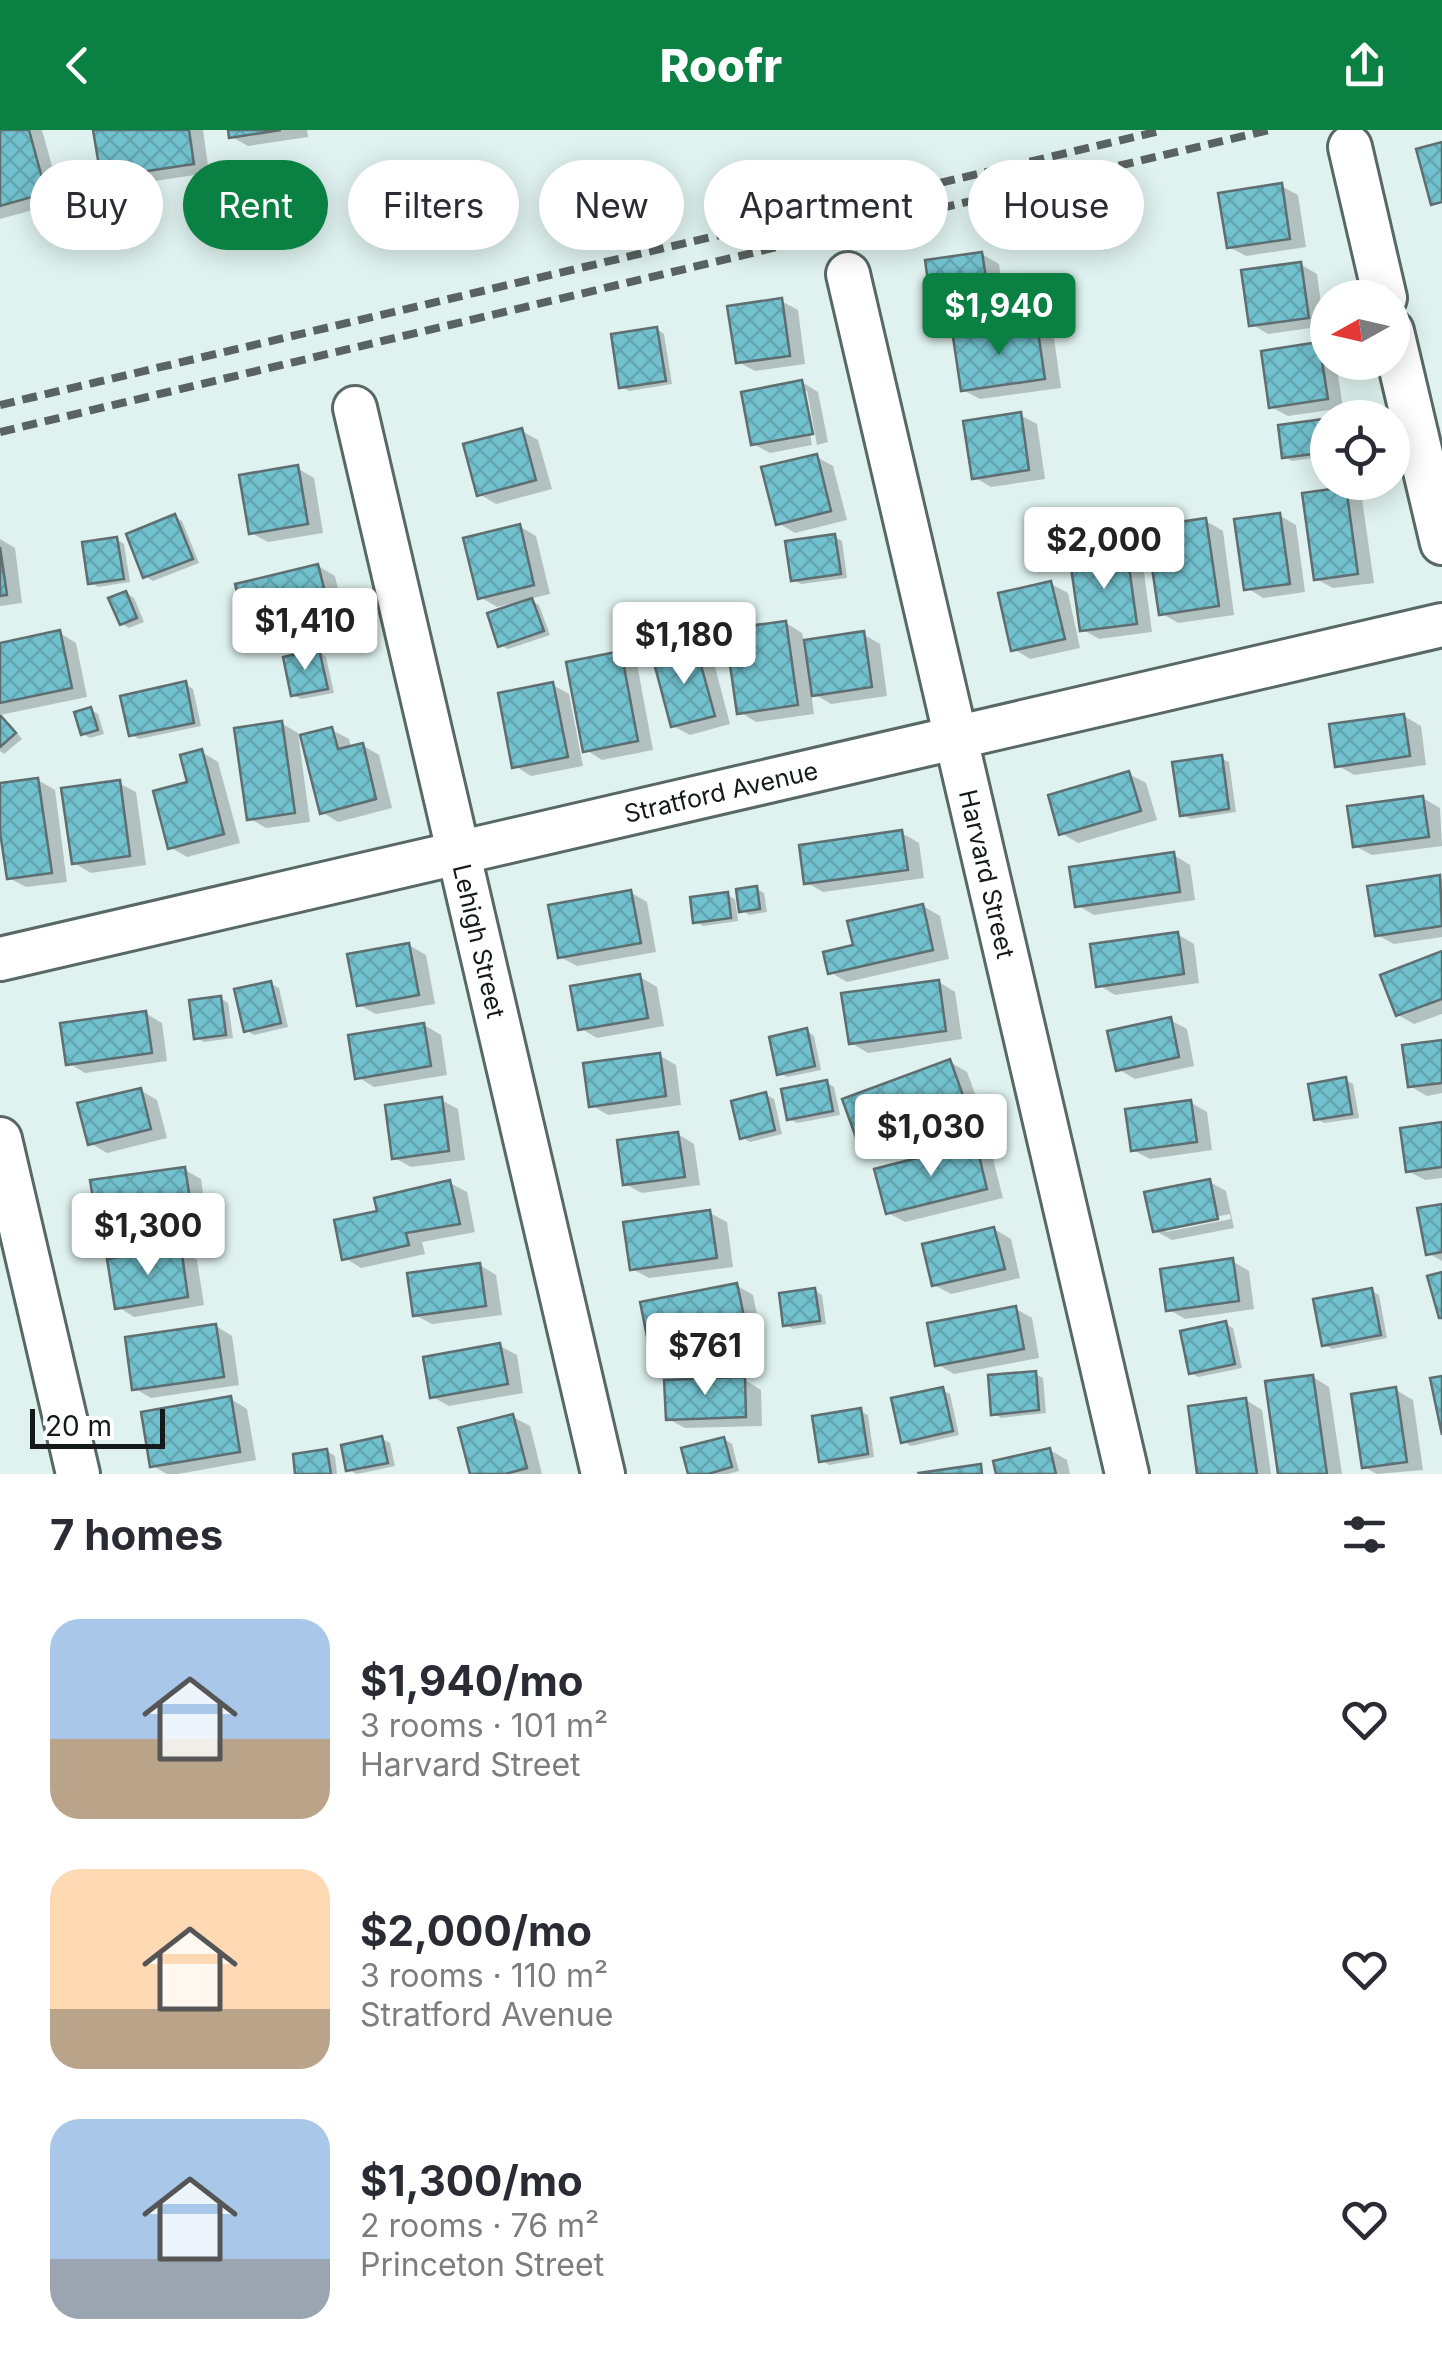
<!DOCTYPE html>
<html lang="en">
<head>
<meta charset="utf-8">
<style>
  :root { --surface:#fff; --page:#f2f2f3; --text:#2b2b33; --muted:#7c7c81; --accent:#0b8043 }
  body { margin:0; font-family:Inter,sans-serif; background:var(--page); color:var(--text); height:100vh; display:flex; flex-direction:column; font-size:38px; white-space:nowrap }
  * { box-sizing:border-box; margin:0 }
  p { font-size:32px; color:var(--muted) }
  .icon { flex:none; width:55px; height:55px; fill:none; stroke:currentColor; stroke-width:2; stroke-linecap:round; stroke-linejoin:round }
  .map { position:relative; height:1344px; overflow:hidden }
  .details { display:flex; flex-direction:column; background:var(--surface); flex:1 }
  .details>* { flex:none }
  .top-card { position:absolute; left:30px; top:30px; width:1382px; height:90px; display:flex; gap:20px }
  .needle { width:65px; rotate:262deg }
  .controls { position:absolute; left:1310px; top:150px; display:grid; gap:20px }
  .controls a { display:grid; place-items:center; width:100px; height:100px; border-radius:50%; background:var(--surface); box-shadow:0 5px 25px #0003; font-size:50px }
  .scale { position:absolute; left:30px; bottom:25px; width:135px; box-sizing:border-box; padding-left:10px; border:5px solid #141a19; border-top:0; font-size:28px; line-height:35px; white-space:nowrap; color:#141a19; -webkit-text-stroke:8px #fff; paint-order:stroke }
  .price { position:absolute; translate:-50% -85px; padding:0 22px; border-radius:10px; background:#fff; color:#222; font-size:32px; line-height:65px; filter:drop-shadow(0 2px 5px #0008) }
  .price::after { content:''; position:absolute; left:50%; top:60px; width:30px; height:22px; margin-left:-15px; background:inherit; clip-path:polygon(0 0,100% 0,50% 100%) }
  .price.selected { background:var(--accent); color:#fff }
  ul { padding:0; list-style:none }
  li { display:flex; align-items:center; gap:30px; height:250px; padding:0 50px }
  li span { display:grid; place-items:center; flex:none; width:280px; height:200px; border-radius:30px; color:#555 }
  li>.icon { margin-inline-start:auto }
  span .icon { width:120px; height:120px; fill:#fffc; stroke-width:1 }
  li b { font-size:42px }
  h2 { display:flex; justify-content:space-between; align-items:center; height:120px; padding:0 50px; font-size:42px }
  .chip { padding:0 35px; border-radius:45px; background:var(--surface); box-shadow:0 5px 25px #0003; font-size:35px; line-height:90px }
  .chip.selected { background:var(--accent); color:#fff }
  header { display:flex; justify-content:space-between; align-items:center; height:130px; padding:0 50px; background:var(--accent); color:#fff; font-size:45px; font-weight:800 }
  .map>svg:first-child { display:block }
</style>
</head>
<body>
<header><svg class="icon" aria-label="back" viewBox="0 0 24 24"><path d="M15 5l-7 7 7 7"/></svg>Roofr<svg class="icon" aria-label="share" viewBox="0 0 24 24"><path d="M12 15V3M7 8l5-5 5 5M5 13v7h14v-7"/></svg></header>
<div class="map">
<svg width="1442" height="1344" viewBox="0 0 1442 1344">
  <defs>
    <pattern id="building-cross-hatch" width="8" height="8" patternUnits="userSpaceOnUse" patternTransform="scale(2.5)"><rect width="8" height="8" fill="#72c1ce"/><path d="M0 0l8 8M0 8l8-8" fill="none" stroke="#62a5b0"/></pattern>
  </defs>
  <rect width="100%" height="100%" fill="#dff2ef"/>
  <g fill="#0003" fill-rule="evenodd">
    <polygon points="0,0 42,0 62,72 0,89"/>
    <polygon points="96,0 203,0 209,43 120,56 103,47"/>
    <polygon points="231,0 307,0 308,7 248,16 232,7"/>
    <polygon points="1281,56 1298,65 1306,117 1246,126 1229,117"/>
    <polygon points="982,124 999,134 1006,189 952,196 935,187"/>
    <polygon points="1300,134 1317,144 1324,196 1268,204 1251,194"/>
    <polygon points="781,171 798,180 805,234 755,241 738,232"/>
    <polygon points="1037,198 1054,208 1061,258 980,269 963,260"/>
    <polygon points="657,199 664,204 672,254 629,261 621,257"/>
    <polygon points="1318,215 1328,220 1328,232 1336,232 1343,278 1288,286 1271,277"/>
    <polygon points="802,252 818,262 828,312 817,315 807,261 802,261 812,315 770,323 753,314"/>
    <polygon points="1020,285 1037,294 1045,349 991,357 974,347"/>
    <polygon points="1324,291 1328,293 1328,326 1292,331 1285,327"/>
    <polygon points="522,301 538,310 552,359 496,374 479,364"/>
    <polygon points="817,327 833,336 847,390 795,403 778,393"/>
    <polygon points="297,338 314,348 323,403 268,412 251,403"/>
    <polygon points="1346,359 1362,369 1374,453 1333,458 1316,449"/>
    <polygon points="1279,385 1296,395 1305,462 1263,468 1247,458"/>
    <polygon points="175,387 182,391 199,433 153,451 145,446"/>
    <polygon points="1206,391 1223,401 1234,485 1178,493 1161,483"/>
    <polygon points="519,396 536,406 550,464 529,469 539,475 550,505 508,519 500,515 511,477 510,474 497,477 480,467"/>
    <polygon points="835,407 842,411 847,448 801,454 793,450"/>
    <polygon points="0,409 15,418 22,473 0,476"/>
    <polygon points="116,409 124,414 130,452 98,457 90,452"/>
    <polygon points="1126,425 1143,435 1152,502 1099,509 1082,499"/>
    <polygon points="318,436 335,446 347,496 287,511 271,502 264,504 247,494"/>
    <polygon points="1051,454 1068,463 1080,518 1030,529 1014,519"/>
    <polygon points="126,463 134,468 144,492 129,498 122,494"/>
    <polygon points="786,493 802,503 804,512 863,504 880,514 887,566 831,574 811,562 814,584 756,592 740,582"/>
    <polygon points="60,503 76,513 87,567 0,585 0,515"/>
    <polygon points="696,520 713,529 730,594 690,605 673,596"/>
    <polygon points="319,522 326,527 334,563 301,569 293,565"/>
    <polygon points="620,524 637,534 653,620 602,630 586,620"/>
    <polygon points="185,554 193,559 201,596 139,609 131,605"/>
    <polygon points="553,555 569,564 583,636 531,646 515,636"/>
    <polygon points="91,580 98,584 104,604 90,608 83,604"/>
    <polygon points="1404,586 1421,596 1426,635 1354,645 1337,635"/>
    <polygon points="1,589 9,593 22,609 4,624 0,621"/>
    <polygon points="281,593 298,603 310,692 266,698 249,688"/>
    <polygon points="332,600 349,609 351,618 362,615 379,625 392,678 338,692 322,682"/>
    <polygon points="202,622 218,632 240,713 187,727 170,717"/>
    <polygon points="1221,628 1229,632 1236,682 1190,689 1182,684"/>
    <polygon points="1129,644 1146,653 1157,690 1078,713 1061,703"/>
    <polygon points="38,650 55,660 67,752 26,757 9,748 0,684 0,656"/>
    <polygon points="119,653 136,662 146,735 91,743 74,733"/>
    <polygon points="1423,668 1440,678 1442,716 1372,725 1355,716"/>
    <polygon points="902,703 919,713 924,748 823,762 807,753"/>
    <polygon points="1174,725 1190,735 1195,770 1094,785 1077,775"/>
    <polygon points="1439,748 1442,749 1442,807 1394,814 1377,805"/>
    <polygon points="757,759 764,763 767,782 749,785 742,780"/>
    <polygon points="630,762 647,772 656,822 577,836 560,827"/>
    <polygon points="727,765 735,769 738,791 703,796 696,791"/>
    <polygon points="923,776 940,786 949,829 847,852 830,842 856,816"/>
    <polygon points="1177,804 1194,814 1199,853 1115,865 1099,855"/>
    <polygon points="409,815 426,825 435,874 376,884 359,875"/>
    <polygon points="1442,824 1442,884 1414,894 1398,885"/>
    <polygon points="640,847 657,857 664,896 597,908 580,898"/>
    <polygon points="939,852 955,862 962,909 868,923 851,913"/>
    <polygon points="271,854 279,858 288,897 254,905 246,900"/>
    <polygon points="220,868 228,873 233,908 204,912 197,908"/>
    <polygon points="145,883 162,893 167,931 85,943 68,933"/>
    <polygon points="1170,890 1187,899 1194,936 1135,949 1118,939"/>
    <polygon points="424,895 441,905 447,945 374,957 358,947"/>
    <polygon points="807,901 814,906 821,940 787,947 779,943"/>
    <polygon points="1442,912 1442,963 1427,966 1410,956"/>
    <polygon points="659,925 676,935 681,975 608,985 591,975"/>
    <polygon points="950,932 967,942 982,983 877,1021 860,1011"/>
    <polygon points="1346,950 1353,954 1359,988 1324,993 1317,989"/>
    <polygon points="827,953 834,957 840,985 797,993 789,989"/>
    <polygon points="140,960 157,970 167,1008 107,1023 90,1013"/>
    <polygon points="766,965 774,969 782,1004 750,1012 742,1007"/>
    <polygon points="441,970 458,979 465,1030 411,1037 395,1028"/>
    <polygon points="1190,972 1207,982 1212,1020 1150,1029 1133,1020"/>
    <polygon points="1442,995 1442,1048 1425,1050 1408,1041"/>
    <polygon points="678,1004 694,1014 700,1055 642,1063 625,1054"/>
    <polygon points="975,1016 992,1025 1003,1068 905,1092 888,1083"/>
    <polygon points="185,1040 201,1049 207,1091 116,1103 99,1094"/>
    <path d="M1210 1052 1226 1061 1234 1098 1172 1110 1155 1101ZM1230 1084 1231 1089 1166 1102V1097Z"/>
    <polygon points="450,1053 467,1062 475,1102 422,1112 425,1124 361,1138 345,1128 380,1082"/>
    <polygon points="1442,1076 1442,1131 1428,1123"/>
    <polygon points="710,1083 727,1092 733,1137 649,1148 632,1139"/>
    <polygon points="994,1099 1011,1109 1020,1148 951,1164 934,1155"/>
    <polygon points="180,1120 197,1130 204,1175 134,1187 118,1177"/>
    <polygon points="1232,1131 1249,1141 1254,1179 1185,1189 1168,1179"/>
    <polygon points="480,1135 496,1145 502,1185 432,1194 415,1185"/>
    <polygon points="736,1155 753,1165 761,1204 668,1224 651,1214"/>
    <polygon points="814,1160 822,1165 826,1194 793,1199 786,1195"/>
    <polygon points="1372,1161 1379,1165 1387,1208 1332,1219 1324,1214"/>
    <polygon points="1016,1179 1032,1188 1039,1228 954,1244 937,1234"/>
    <polygon points="1225,1194 1233,1198 1242,1238 1198,1247 1191,1243"/>
    <polygon points="216,1196 232,1206 239,1255 151,1268 134,1258"/>
    <polygon points="500,1216 517,1225 523,1263 449,1276 433,1267"/>
    <polygon points="1035,1244 1043,1248 1046,1283 1001,1288 994,1283"/>
    <polygon points="1313,1247 1329,1257 1342,1344 1281,1344"/>
    <polygon points="745,1250 761,1260 762,1296 685,1298 668,1289"/>
    <polygon points="942,1260 950,1264 959,1305 911,1316 903,1311"/>
    <polygon points="1396,1260 1413,1270 1423,1340 1377,1344 1364,1337"/>
    <polygon points="231,1269 247,1279 256,1330 178,1344 167,1344 153,1336"/>
    <polygon points="1246,1270 1262,1280 1271,1344 1200,1344"/>
    <polygon points="860,1281 868,1285 874,1327 829,1335 821,1330"/>
    <polygon points="513,1287 530,1296 542,1344 472,1344"/>
    <polygon points="382,1309 390,1313 395,1336 357,1344 349,1340"/>
    <polygon points="724,1309 732,1314 739,1341 728,1344 691,1344"/>
    <polygon points="1050,1320 1067,1330 1070,1344 999,1344"/>
    <polygon points="327,1321 335,1326 337,1344 298,1344"/>
  </g>
  <g fill="url(#building-cross-hatch)" stroke="#5e6e71" stroke-width="2.5">
    <polygon points="0,0 29,0 46,63 0,76"/>
    <polygon points="93,0 189,0 194,34 101,48"/>
    <polygon points="228,0 281,0 229,8"/>
    <polygon points="1442,12 1442,72 1431,75 1416,19"/>
    <polygon points="1282,53 1290,109 1227,118 1218,63"/>
    <polygon points="982,122 991,180 933,188 925,130"/>
    <polygon points="1301,132 1309,188 1249,196 1241,140"/>
    <polygon points="782,168 790,226 736,233 727,176"/>
    <polygon points="1037,195 1045,249 961,261 953,207"/>
    <polygon points="657,197 666,251 619,258 611,204"/>
    <polygon points="1319,212 1328,269 1269,278 1261,221"/>
    <polygon points="802,250 813,304 751,315 741,262"/>
    <polygon points="1021,282 1029,340 972,349 963,291"/>
    <polygon points="1324,289 1328,322 1282,328 1278,295"/>
    <polygon points="522,298 536,350 477,366 463,314"/>
    <polygon points="817,324 831,381 776,395 761,337"/>
    <polygon points="298,335 308,394 249,404 239,345"/>
    <polygon points="1346,357 1358,444 1314,450 1302,363"/>
    <polygon points="1280,383 1290,454 1244,460 1234,389"/>
    <polygon points="175,384 193,429 143,448 126,404"/>
    <polygon points="1206,388 1219,476 1159,485 1146,397"/>
    <polygon points="520,394 534,455 478,469 463,408"/>
    <polygon points="835,404 841,444 791,451 785,411"/>
    <polygon points="117,407 124,449 88,454 82,412"/>
    <polygon points="0,417 7,465 0,466"/>
    <polygon points="1127,423 1137,494 1080,501 1070,430"/>
    <polygon points="318,434 331,487 268,503 265,490 245,495 235,454"/>
    <polygon points="1051,451 1065,509 1011,521 998,463"/>
    <polygon points="126,461 137,488 120,495 108,468"/>
    <polygon points="532,468 544,501 498,517 487,483"/>
    <polygon points="786,491 798,575 737,584 725,499"/>
    <polygon points="60,500 72,558 0,573 0,513"/>
    <polygon points="864,501 872,557 812,566 804,510"/>
    <polygon points="696,517 715,586 671,597 653,529"/>
    <polygon points="319,519 328,559 291,566 283,527"/>
    <polygon points="621,521 638,611 583,622 566,532"/>
    <polygon points="186,551 194,593 129,606 120,566"/>
    <polygon points="553,552 568,627 512,638 498,563"/>
    <polygon points="91,577 98,600 81,605 74,582"/>
    <polygon points="1404,584 1410,626 1335,637 1329,594"/>
    <polygon points="1,586 16,603 0,617 0,587"/>
    <polygon points="282,591 295,683 247,690 234,598"/>
    <polygon points="332,597 338,619 363,613 376,669 320,684 300,605"/>
    <polygon points="202,619 224,704 168,719 153,661 187,652 180,625"/>
    <polygon points="1222,625 1229,679 1180,686 1172,632"/>
    <polygon points="1129,641 1141,681 1059,705 1048,665"/>
    <polygon points="38,648 52,743 7,749 0,702 0,653"/>
    <polygon points="120,650 130,726 72,734 61,658"/>
    <polygon points="1423,666 1429,707 1353,717 1347,676"/>
    <polygon points="902,700 908,740 804,754 799,715"/>
    <polygon points="1174,722 1180,762 1075,777 1069,737"/>
    <polygon points="1440,745 1442,796 1375,806 1367,756"/>
    <polygon points="757,756 760,779 739,782 736,759"/>
    <polygon points="631,760 641,813 558,828 548,775"/>
    <polygon points="728,762 731,788 693,793 690,767"/>
    <polygon points="923,774 933,820 828,844 823,822 853,815 847,791"/>
    <polygon points="1178,802 1184,844 1096,857 1090,814"/>
    <polygon points="409,813 419,865 357,876 347,824"/>
    <polygon points="1442,821 1442,869 1396,886 1380,845"/>
    <polygon points="640,844 648,888 578,900 570,856"/>
    <polygon points="939,850 946,901 849,914 841,863"/>
    <polygon points="271,851 281,893 244,902 234,859"/>
    <polygon points="221,866 226,905 194,909 189,870"/>
    <polygon points="146,881 152,923 66,935 60,893"/>
    <polygon points="1171,887 1179,927 1116,941 1107,901"/>
    <polygon points="424,893 431,936 355,949 348,905"/>
    <polygon points="807,898 815,936 777,945 769,907"/>
    <polygon points="1442,910 1442,953 1408,957 1402,915"/>
    <polygon points="660,923 666,966 589,977 583,933"/>
    <polygon points="950,929 966,974 858,1013 842,969"/>
    <polygon points="1346,947 1352,984 1314,990 1308,954"/>
    <polygon points="827,950 833,981 787,990 781,959"/>
    <polygon points="141,958 151,999 88,1015 77,973"/>
    <polygon points="766,962 775,1000 740,1009 731,971"/>
    <polygon points="442,967 449,1021 392,1029 385,975"/>
    <polygon points="1191,970 1197,1012 1131,1021 1125,979"/>
    <polygon points="1442,992 1442,1037 1406,1042 1400,998"/>
    <polygon points="678,1002 685,1047 623,1055 617,1010"/>
    <polygon points="976,1013 987,1059 886,1084 874,1039"/>
    <polygon points="185,1037 192,1082 97,1095 90,1050"/>
    <polygon points="1210,1049 1218,1089 1153,1102 1144,1062"/>
    <polygon points="450,1050 460,1094 406,1103 409,1115 342,1130 334,1090 377,1081 374,1068"/>
    <polygon points="1442,1074 1442,1122 1426,1125 1417,1078"/>
    <polygon points="710,1080 717,1128 630,1140 623,1092"/>
    <polygon points="994,1097 1005,1139 932,1156 922,1114"/>
    <polygon points="181,1117 188,1167 115,1179 107,1129"/>
    <polygon points="1233,1128 1239,1171 1166,1181 1160,1139"/>
    <polygon points="480,1133 486,1176 413,1186 407,1143"/>
    <polygon points="1442,1142 1442,1188 1439,1188 1427,1146"/>
    <polygon points="737,1153 746,1196 649,1216 640,1172"/>
    <polygon points="815,1158 820,1191 783,1196 779,1163"/>
    <polygon points="1372,1158 1381,1205 1322,1216 1313,1169"/>
    <polygon points="1016,1176 1024,1219 935,1236 927,1193"/>
    <polygon points="1226,1191 1235,1234 1189,1244 1180,1201"/>
    <polygon points="216,1194 224,1247 132,1260 125,1207"/>
    <polygon points="500,1213 508,1254 430,1268 423,1227"/>
    <polygon points="1036,1241 1039,1280 991,1285 988,1245"/>
    <polygon points="1313,1245 1327,1344 1278,1344 1265,1251"/>
    <polygon points="1442,1246 1442,1305 1430,1248"/>
    <polygon points="745,1247 746,1287 666,1290 664,1250"/>
    <polygon points="943,1257 953,1301 901,1313 891,1268"/>
    <polygon points="1396,1257 1407,1332 1362,1338 1351,1264"/>
    <polygon points="231,1266 240,1322 150,1337 141,1282"/>
    <polygon points="1246,1268 1257,1344 1197,1344 1188,1276"/>
    <polygon points="861,1278 868,1324 819,1332 812,1286"/>
    <polygon points="513,1284 527,1338 505,1344 470,1344 458,1298"/>
    <polygon points="382,1306 388,1333 346,1341 341,1315"/>
    <polygon points="724,1307 732,1337 708,1344 688,1344 681,1318"/>
    <polygon points="1050,1318 1056,1344 996,1344 993,1331"/>
    <polygon points="327,1319 331,1344 295,1344 293,1324"/>
    <polygon points="981,1334 982,1344 920,1344 919,1343"/>
  </g>
  <g fill="none" stroke-linecap="round" stroke-linejoin="round">
    <defs>
      <g id="street">
        <polyline points="1350,17 1385,168"/>
        <polyline points="848,144 1127,1344"/>
        <polyline points="1392,201 1442,413"/>
        <polyline points="355,278 603,1344"/>
        <polyline points="0,829 1442,495"/>
        <polyline points="0,1009 78,1344"/>
      </g>
    </defs>
    <use href="#street" stroke="#576865" stroke-width="48"/>
    <use href="#street" stroke="#fff" stroke-width="42"/>
    <g stroke="#596361" stroke-width="8" stroke-dasharray="15 8" stroke-linecap="butt">
      <polyline points="0,275 1164,0"/>
      <polyline points="0,302 1269,0"/>
    </g>
  </g>
  <g text-anchor="middle" stroke-width="9" stroke-linejoin="round" paint-order="stroke">
    <g font-size="25" fill="#141a19" stroke="#fff">
      <text transform="translate(721 662) rotate(-13)" y="9">Stratford Avenue</text>
      <text transform="translate(987 744) rotate(77)" y="9">Harvard Street</text>
      <text transform="translate(479 811) rotate(77)" y="9">Lehigh Street</text>
    </g>
  </g>
</svg>
<div class="controls">
<a><svg class="needle" viewBox="-14 -14 28 28"><path d="M0-13l5 13h-10z" fill="#e53935"/><path d="M0 13l5-13h-10z" fill="#7c7c81"/></svg></a>
<a><svg class="icon" aria-label="locate" viewBox="0 0 24 24"><circle cx="12" cy="12" r="6"/><path d="M12 2v4M12 18v4M2 12h4M18 12h4"/></svg></a>
</div>
<div class="scale">20 m</div>
<b class="price selected" style="left:999px;top:228px">$1,940</b>
<b class="price" style="left:1104px;top:462px">$2,000</b>
<b class="price" style="left:305px;top:543px">$1,410</b>
<b class="price" style="left:684px;top:557px">$1,180</b>
<b class="price" style="left:931px;top:1049px">$1,030</b>
<b class="price" style="left:148px;top:1148px">$1,300</b>
<b class="price" style="left:705px;top:1268px">$761</b>
<div class="top-card">
<a class="chip">Buy</a>
<a class="chip selected">Rent</a>
<a class="chip">Filters</a>
<a class="chip">New</a>
<a class="chip">Apartment</a>
<a class="chip">House</a>
</div>
</div>
<section class="details">
<h2>7 homes<svg class="icon" aria-label="filters" viewBox="0 0 24 24"><path d="M4 7h16M4 17h16"/><circle cx="9" cy="7" r="2"/><circle cx="15" cy="17" r="2"/></svg></h2>
<ul>
<li><span style="background:linear-gradient(#a9c7e8 60%,#b9a48a 0)"><svg class="icon" aria-label="home" viewBox="0 0 24 24"><path d="M3 11l9-7 9 7M6 9v11h12V9"/></svg></span><div><b>$1,940/mo</b><p>3 rooms · 101 m²</p><p>Harvard Street</p></div><svg class="icon" aria-label="heart" viewBox="0 0 24 24"><path d="M12 20l-8-8c-3-5 5-10 8-4 3-6 11-1 8 4z"/></svg></li>
<li><span style="background:linear-gradient(#ffd9b3 70%,#b9a48a 0)"><svg class="icon" aria-label="home" viewBox="0 0 24 24"><path d="M3 11l9-7 9 7M6 9v11h12V9"/></svg></span><div><b>$2,000/mo</b><p>3 rooms · 110 m²</p><p>Stratford Avenue</p></div><svg class="icon" aria-label="heart" viewBox="0 0 24 24"><path d="M12 20l-8-8c-3-5 5-10 8-4 3-6 11-1 8 4z"/></svg></li>
<li><span style="background:linear-gradient(#a9c7e8 70%,#9aa5b1 0)"><svg class="icon" aria-label="home" viewBox="0 0 24 24"><path d="M3 11l9-7 9 7M6 9v11h12V9"/></svg></span><div><b>$1,300/mo</b><p>2 rooms · 76 m²</p><p>Princeton Street</p></div><svg class="icon" aria-label="heart" viewBox="0 0 24 24"><path d="M12 20l-8-8c-3-5 5-10 8-4 3-6 11-1 8 4z"/></svg></li>
</ul>
</section>
</body>
</html>
